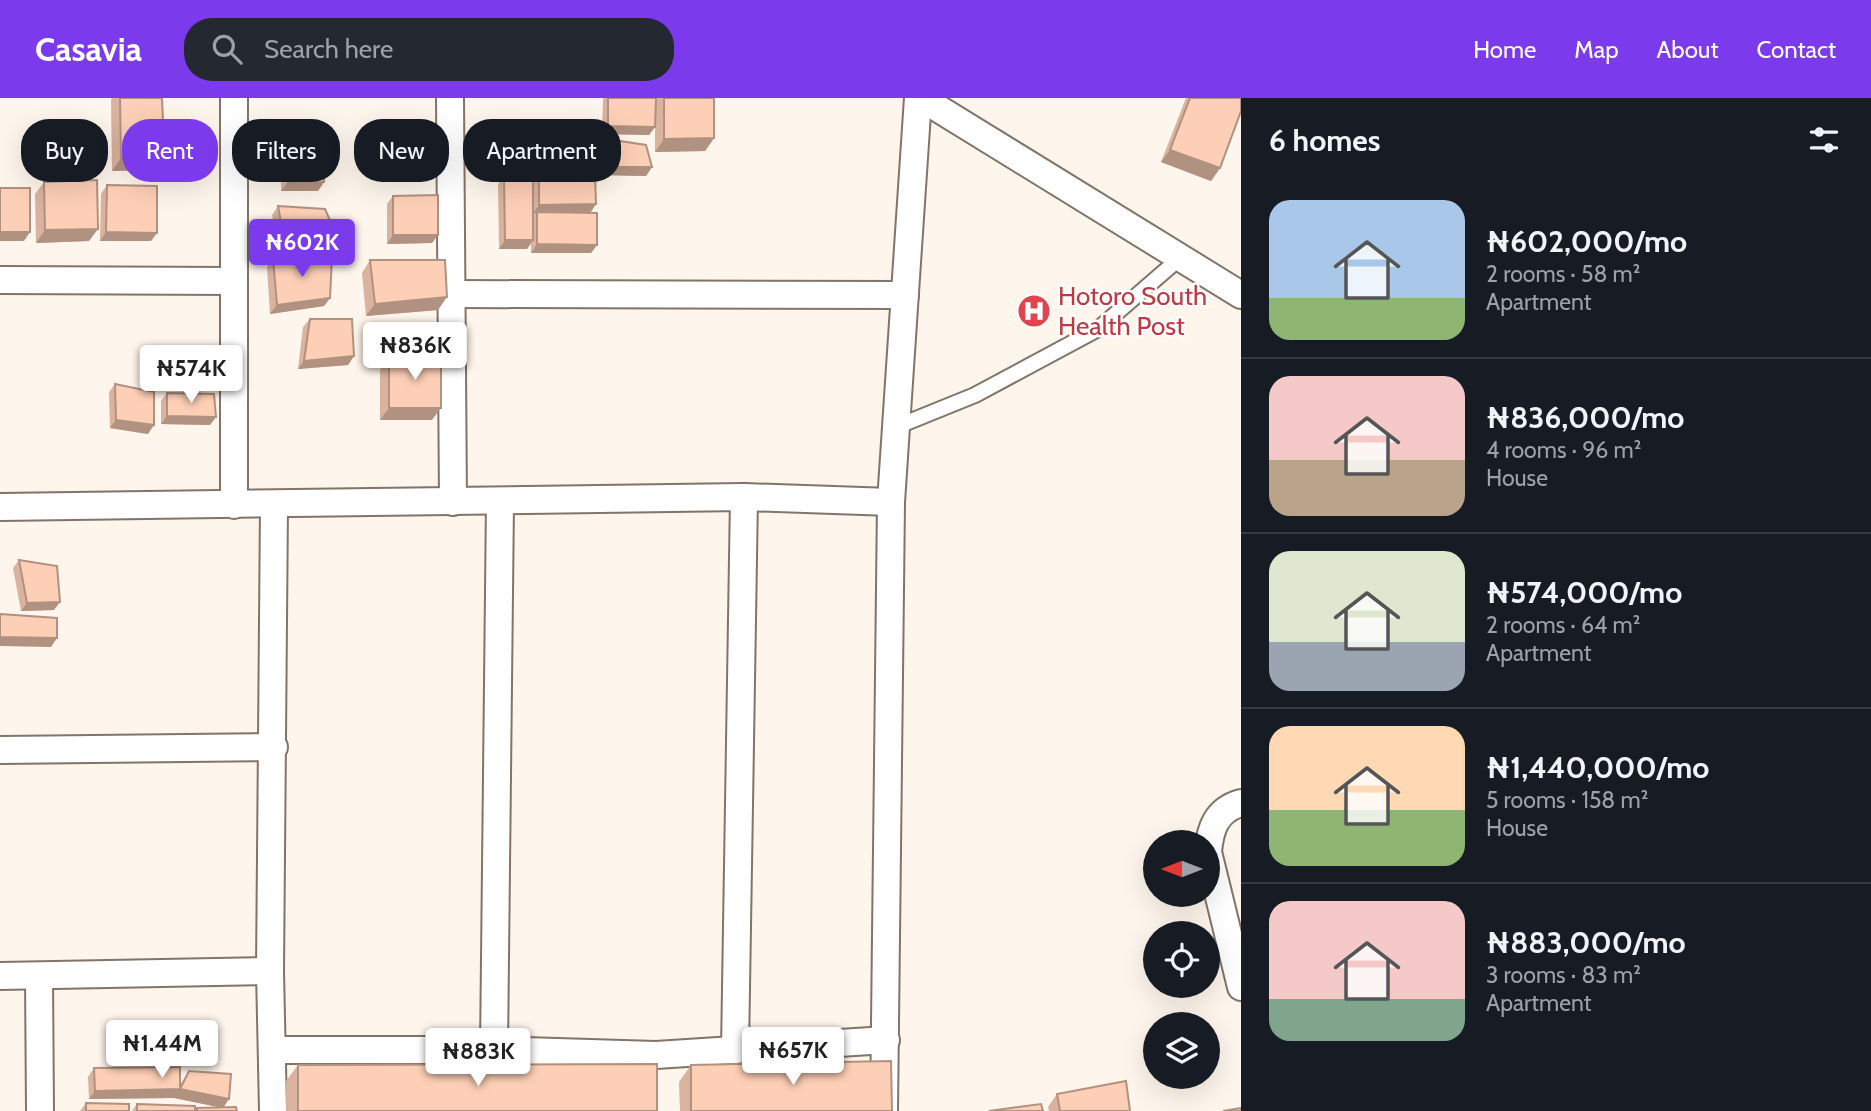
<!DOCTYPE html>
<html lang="en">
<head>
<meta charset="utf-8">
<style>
  :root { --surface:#171b24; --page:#242831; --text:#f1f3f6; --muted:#9ea1a6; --line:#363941; --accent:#7c3aed }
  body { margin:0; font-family:Cabin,sans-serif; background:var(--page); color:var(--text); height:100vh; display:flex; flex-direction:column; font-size:26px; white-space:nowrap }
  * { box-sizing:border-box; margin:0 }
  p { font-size:23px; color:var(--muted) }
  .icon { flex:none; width:38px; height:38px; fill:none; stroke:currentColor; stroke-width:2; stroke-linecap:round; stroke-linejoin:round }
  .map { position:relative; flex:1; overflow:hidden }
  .details { display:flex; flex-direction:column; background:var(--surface); width:630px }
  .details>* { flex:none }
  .hud { position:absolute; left:21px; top:21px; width:665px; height:63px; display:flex; gap:14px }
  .needle { width:46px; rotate:270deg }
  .tools { position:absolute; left:1143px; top:732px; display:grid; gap:14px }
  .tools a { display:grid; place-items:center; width:77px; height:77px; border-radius:50%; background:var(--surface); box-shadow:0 7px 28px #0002; font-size:35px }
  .price { position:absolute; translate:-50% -60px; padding:0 16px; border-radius:7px; background:#fff; color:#222; font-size:23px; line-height:46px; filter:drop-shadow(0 2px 4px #0008) }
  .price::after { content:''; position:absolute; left:50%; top:42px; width:21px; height:16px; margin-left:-10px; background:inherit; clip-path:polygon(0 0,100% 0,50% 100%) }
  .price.current { background:var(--accent); color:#fff }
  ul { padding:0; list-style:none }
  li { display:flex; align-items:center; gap:21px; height:175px; padding:0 28px }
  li+li { border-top:2px solid var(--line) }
  li span { display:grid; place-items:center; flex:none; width:196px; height:140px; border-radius:21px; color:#555 }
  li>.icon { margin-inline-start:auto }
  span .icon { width:84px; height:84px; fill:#fffc; stroke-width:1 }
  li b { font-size:30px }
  h2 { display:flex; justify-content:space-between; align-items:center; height:84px; padding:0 28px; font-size:30px }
  .chip { padding:0 24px; border-radius:28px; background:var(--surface); box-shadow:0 7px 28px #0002; font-size:24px; line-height:63px }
  .chip.current { background:var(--accent); color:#fff }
  header { display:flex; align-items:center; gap:42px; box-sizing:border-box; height:98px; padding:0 35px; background:var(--accent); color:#fff }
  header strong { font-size:33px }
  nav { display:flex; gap:38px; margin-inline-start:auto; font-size:24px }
  .search { width:490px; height:63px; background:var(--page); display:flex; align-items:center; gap:18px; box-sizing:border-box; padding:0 24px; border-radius:28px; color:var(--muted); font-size:26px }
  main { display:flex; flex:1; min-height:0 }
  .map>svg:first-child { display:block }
</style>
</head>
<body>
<header>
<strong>Casavia</strong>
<div class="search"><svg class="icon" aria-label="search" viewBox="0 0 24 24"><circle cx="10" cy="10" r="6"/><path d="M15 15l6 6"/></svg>Search here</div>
<nav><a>Home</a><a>Map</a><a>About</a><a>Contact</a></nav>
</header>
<main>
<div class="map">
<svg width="1241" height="1013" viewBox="0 0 1241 1013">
  <rect width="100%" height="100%" fill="#fef5ec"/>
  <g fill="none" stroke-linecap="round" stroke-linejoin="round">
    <defs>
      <polyline id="service" points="896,329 975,297 1098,231 1180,160"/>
      <g id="minor">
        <polyline points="450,0 453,404"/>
        <polyline points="921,0 1241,197"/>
        <polyline points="0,182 234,183"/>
        <polyline points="453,196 905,197"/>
        <polyline points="234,407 234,0"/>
        <polyline points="0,409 744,399 891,404"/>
        <polyline points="0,652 274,649"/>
        <path d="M1241 705C1216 712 1210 731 1208 754L1241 889"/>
        <polyline points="0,878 270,873"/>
        <polyline points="39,879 40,1013"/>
        <polyline points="273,952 494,952 656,957 886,942"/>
        <polyline points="494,952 500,403"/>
        <polyline points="735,952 744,399"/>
        <polyline points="273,1013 270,873 274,407"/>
        <polyline points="884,1013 891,404 918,0"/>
      </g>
    </defs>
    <use href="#service" stroke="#827468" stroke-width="18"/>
    <use href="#minor" stroke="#827468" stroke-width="30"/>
    <use href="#service" stroke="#fff" stroke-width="14"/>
    <use href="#minor" stroke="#fff" stroke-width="26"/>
  </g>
  <g fill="#dab29d">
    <polygon points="112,0 162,0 163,23 154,35 144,36 144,42 154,72 112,73 111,2"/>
    <polygon points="603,0 714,0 714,40 705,53 655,54 655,24 655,29 649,37 602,36"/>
    <polygon points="1186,0 1241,0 1220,70 1211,83 1161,64"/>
    <polygon points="496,25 518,57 529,57 529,49 520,47 520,34 526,26 550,26 544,74 529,74 529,66 523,75 490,74 490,34"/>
    <polygon points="600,40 652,69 646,78 597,77 594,49"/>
    <polygon points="288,47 324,84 318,93 281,93 281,55"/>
    <polygon points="504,77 533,85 539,77 596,106 590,115 597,147 591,155 531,155 531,146 527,151 499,151 498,86"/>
    <polygon points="44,84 89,143 36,145 35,96"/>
    <polygon points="107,87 151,143 100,143 101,96"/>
    <polygon points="393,98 432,145 387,146 387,106"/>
    <polygon points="278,108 331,146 279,155 272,117"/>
    <polygon points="273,160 330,200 324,208 270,216 267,169"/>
    <polygon points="370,162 438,212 366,218 362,175"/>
    <polygon points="310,221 354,258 348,267 298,271 303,229"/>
    <polygon points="389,259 432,322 380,322 380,272"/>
    <polygon points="115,286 148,336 110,330 109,294"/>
    <polygon points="167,295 210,327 161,326 161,303"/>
    <polygon points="19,462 54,512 21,513 13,470"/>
    <polygon points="298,967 657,1013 286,1013 286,983"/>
    <polygon points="691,967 892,1013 680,1013 679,984"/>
    <polygon points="94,970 180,987 189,973 224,1009 237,1013 132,1013 137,1006 195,1013 197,1010 219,1009 174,1000 89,1001 88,979"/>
    <polygon points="1057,996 1130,1013 1049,1013 1048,1009"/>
    <polygon points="86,1005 86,1013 80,1013"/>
  </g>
  <g fill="#b1917f">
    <polygon points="144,23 163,23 154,35 135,36"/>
    <polygon points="608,28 655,29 649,37 602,36"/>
    <polygon points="526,38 535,40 529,49 520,47"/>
    <polygon points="714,40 705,53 655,54 664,41"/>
    <polygon points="1170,52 1220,70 1211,83 1161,64"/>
    <polygon points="121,60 163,60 154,72 112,73"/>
    <polygon points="535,65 550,65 544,74 529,74"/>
    <polygon points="496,66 529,66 523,75 490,74"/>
    <polygon points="603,69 652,69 646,78 597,77"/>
    <polygon points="288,84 324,84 318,93 281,93"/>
    <polygon points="596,106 590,115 533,115 539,107"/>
    <polygon points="98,131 89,143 36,145 45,132"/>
    <polygon points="0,134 30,134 24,143 0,143"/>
    <polygon points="106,134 157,135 151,143 100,143"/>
    <polygon points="393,137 438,137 432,145 387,146"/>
    <polygon points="337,138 331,146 279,155 285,146"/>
    <polygon points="505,142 533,142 527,151 499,151"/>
    <polygon points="537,146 597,147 591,155 531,155"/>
    <polygon points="447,199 438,212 366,218 375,206"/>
    <polygon points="330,200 324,208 270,216 277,207"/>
    <polygon points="354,258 348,267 298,271 304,263"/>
    <polygon points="389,310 441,310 432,322 380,322"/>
    <polygon points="167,318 216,319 210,327 161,326"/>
    <polygon points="116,322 154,327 148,336 110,330"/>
    <polygon points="60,504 54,512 21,513 27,505"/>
    <polygon points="0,539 57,540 51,549 0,548"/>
    <polygon points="180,991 229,1001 223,1010 174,1000 89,1001 95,993"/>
  </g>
  <g fill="#fdcfb6" stroke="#b1917f" stroke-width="2">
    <polygon points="120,0 162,0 163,23 144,23 144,42 163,42 163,60 121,60"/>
    <polygon points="608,0 656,0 655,29 608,28"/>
    <polygon points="664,0 714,0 714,40 664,41"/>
    <polygon points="1190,0 1241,0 1241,13 1220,70 1170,52"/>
    <polygon points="496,25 518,26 518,57 529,57 529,66 496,66"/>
    <polygon points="526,26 550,26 550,65 535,65 535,40 526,38"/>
    <polygon points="600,40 646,47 652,69 603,69"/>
    <polygon points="324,46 324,84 288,84 288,47"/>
    <polygon points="595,76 596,106 539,107 539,77"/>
    <polygon points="504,77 533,77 533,142 505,142"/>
    <polygon points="97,82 98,131 45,132 44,84"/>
    <polygon points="107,87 157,88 157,135 106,134"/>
    <rect x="0" y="90" width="30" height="44"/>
    <polygon points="438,97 438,137 393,137 393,98"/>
    <polygon points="278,108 325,111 337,138 285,146"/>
    <polygon points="537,114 597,115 597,147 537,146"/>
    <polygon points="332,158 330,200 277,207 273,160"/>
    <polygon points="370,162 445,162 447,199 375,206"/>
    <polygon points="310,221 352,221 354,258 304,263"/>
    <rect x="389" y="259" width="52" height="51"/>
    <polygon points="115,286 154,294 154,327 116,322"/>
    <polygon points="167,295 214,296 216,319 167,318"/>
    <polygon points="19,462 57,468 60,504 27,505"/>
    <polygon points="0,516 57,520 57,540 0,539"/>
    <polygon points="891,963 892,1013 691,1013 691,967"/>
    <polygon points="657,966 657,1013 298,1013 298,967"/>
    <polygon points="180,969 180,991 189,973 231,976 229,1001 180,991 95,993 94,970"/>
    <polygon points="1126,983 1130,1013 1060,1013 1057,996"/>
    <polygon points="86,1005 129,1006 129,1013 86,1013"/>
    <polygon points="137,1006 195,1008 195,1013 137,1013"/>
    <polygon points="1041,1006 1043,1013 989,1013"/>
    <polygon points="236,1009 237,1013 197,1013 197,1010"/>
    <polygon points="1241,1010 1241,1013 1223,1013"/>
  </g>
  <defs>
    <symbol id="hospital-disc" viewBox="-11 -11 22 22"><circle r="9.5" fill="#e0444e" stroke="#fff"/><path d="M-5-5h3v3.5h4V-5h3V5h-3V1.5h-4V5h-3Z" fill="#fff"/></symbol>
  </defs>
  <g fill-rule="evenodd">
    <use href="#hospital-disc" x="1015" y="194" width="38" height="38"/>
  </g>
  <g text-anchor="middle" stroke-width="5" stroke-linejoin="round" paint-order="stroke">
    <g font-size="26" fill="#be3a42" stroke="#fff" text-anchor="start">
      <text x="1058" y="207">Hotoro South<tspan x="1058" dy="30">Health Post</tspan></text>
    </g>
  </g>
</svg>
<div class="tools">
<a><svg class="needle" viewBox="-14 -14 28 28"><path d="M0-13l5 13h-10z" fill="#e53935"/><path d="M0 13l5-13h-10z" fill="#9ea1a6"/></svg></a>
<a><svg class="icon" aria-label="locate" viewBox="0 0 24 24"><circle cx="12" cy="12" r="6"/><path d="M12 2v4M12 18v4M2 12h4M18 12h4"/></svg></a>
<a><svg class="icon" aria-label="layers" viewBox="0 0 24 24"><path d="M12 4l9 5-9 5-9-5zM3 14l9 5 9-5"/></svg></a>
</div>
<b class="price current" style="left:302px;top:181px">₦602K</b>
<b class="price" style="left:415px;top:284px">₦836K</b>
<b class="price" style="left:191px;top:307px">₦574K</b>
<b class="price" style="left:162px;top:982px">₦1.44M</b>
<b class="price" style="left:793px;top:989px">₦657K</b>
<b class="price" style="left:478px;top:990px">₦883K</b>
<div class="hud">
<a class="chip">Buy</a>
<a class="chip current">Rent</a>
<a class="chip">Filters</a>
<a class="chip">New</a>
<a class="chip">Apartment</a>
</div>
</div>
<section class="details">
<h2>6 homes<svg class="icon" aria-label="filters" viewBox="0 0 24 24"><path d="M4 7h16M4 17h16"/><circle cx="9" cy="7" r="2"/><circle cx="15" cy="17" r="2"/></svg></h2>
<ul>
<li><span style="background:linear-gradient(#a9c7e8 70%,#8fb573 0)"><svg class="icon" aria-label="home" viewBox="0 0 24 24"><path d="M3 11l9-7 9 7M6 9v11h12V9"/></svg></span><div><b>₦602,000/mo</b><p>2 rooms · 58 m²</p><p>Apartment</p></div></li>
<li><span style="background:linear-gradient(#f6c9c9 60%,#b9a48a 0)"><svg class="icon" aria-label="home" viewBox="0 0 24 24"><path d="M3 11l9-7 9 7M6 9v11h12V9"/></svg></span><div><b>₦836,000/mo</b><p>4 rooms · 96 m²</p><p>House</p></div></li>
<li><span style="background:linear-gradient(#dfe7d0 65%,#9aa5b1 0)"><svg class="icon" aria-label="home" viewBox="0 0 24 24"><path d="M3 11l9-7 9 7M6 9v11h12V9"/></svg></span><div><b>₦574,000/mo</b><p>2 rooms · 64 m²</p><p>Apartment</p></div></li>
<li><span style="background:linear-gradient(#ffd9b3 60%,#8fb573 0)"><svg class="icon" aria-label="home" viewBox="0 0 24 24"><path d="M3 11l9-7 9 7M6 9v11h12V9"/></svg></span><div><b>₦1,440,000/mo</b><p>5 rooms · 158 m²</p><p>House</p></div></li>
<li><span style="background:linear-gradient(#f6c9c9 70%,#7fa58c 0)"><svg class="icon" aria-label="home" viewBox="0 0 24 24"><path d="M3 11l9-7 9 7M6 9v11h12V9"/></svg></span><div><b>₦883,000/mo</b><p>3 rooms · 83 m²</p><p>Apartment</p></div></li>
</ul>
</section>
</main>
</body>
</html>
